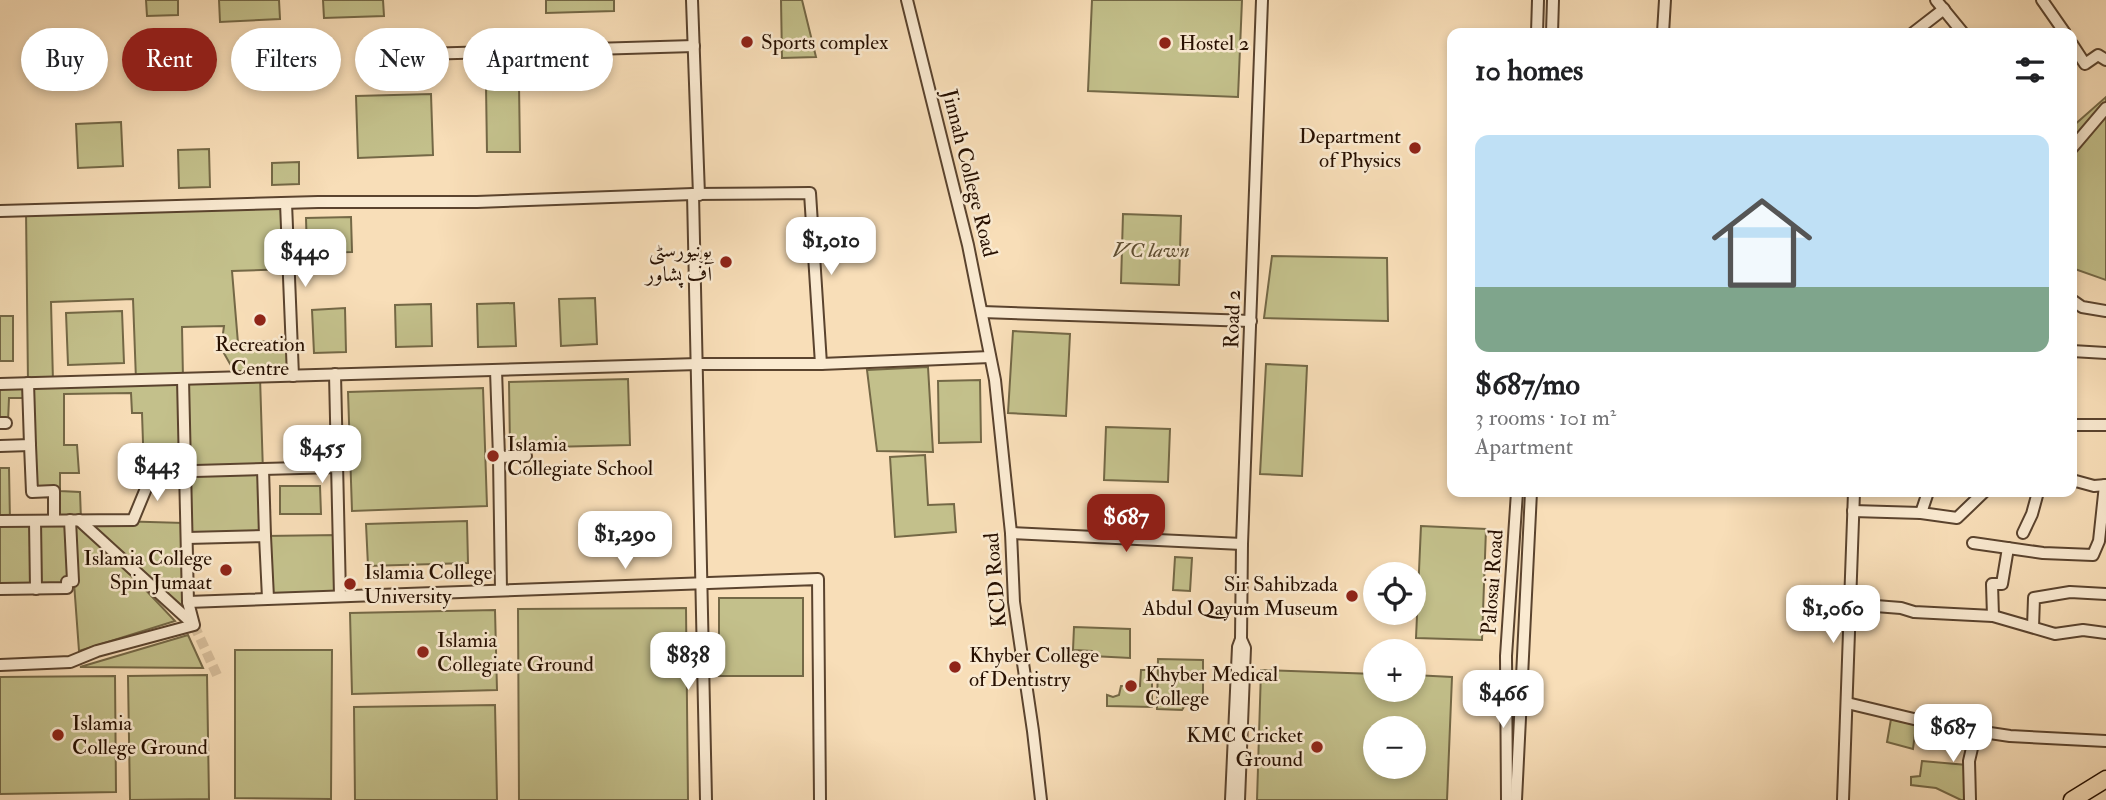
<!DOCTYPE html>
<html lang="en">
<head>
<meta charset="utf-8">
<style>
  :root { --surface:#fff; --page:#f6f6f6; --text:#202124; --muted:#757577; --line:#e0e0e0; --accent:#8f2418 }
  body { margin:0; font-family:"IM FELL Double Pica",Amiri,serif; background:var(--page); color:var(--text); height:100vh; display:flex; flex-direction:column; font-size:26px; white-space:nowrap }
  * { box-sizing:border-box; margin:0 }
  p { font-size:23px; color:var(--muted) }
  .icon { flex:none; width:38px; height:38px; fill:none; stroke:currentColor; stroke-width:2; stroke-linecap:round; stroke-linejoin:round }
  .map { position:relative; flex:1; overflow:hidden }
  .details { position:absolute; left:1447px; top:28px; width:630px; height:469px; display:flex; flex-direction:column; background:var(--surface); border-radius:14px; box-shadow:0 4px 10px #0003 }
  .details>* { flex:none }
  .banner { position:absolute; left:21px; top:28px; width:665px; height:63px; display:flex; gap:14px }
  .buttons { position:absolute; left:1363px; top:562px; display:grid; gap:14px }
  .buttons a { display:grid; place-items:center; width:63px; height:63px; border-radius:50%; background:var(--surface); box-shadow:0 4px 10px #0003; font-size:35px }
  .price { position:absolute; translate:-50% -60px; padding:0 16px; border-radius:14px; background:#fff; color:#222; font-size:23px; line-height:46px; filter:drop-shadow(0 2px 4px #0008) }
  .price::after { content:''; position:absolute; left:50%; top:42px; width:21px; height:16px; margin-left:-10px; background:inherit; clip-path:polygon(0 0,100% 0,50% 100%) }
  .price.on { background:var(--accent); color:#fff }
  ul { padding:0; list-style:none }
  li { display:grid; align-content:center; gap:14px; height:371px; padding:0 28px }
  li+li { border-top:2px solid var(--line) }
  li span { display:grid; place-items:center; height:217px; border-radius:14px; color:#555 }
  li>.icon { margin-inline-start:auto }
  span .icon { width:126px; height:126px; fill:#fffc; stroke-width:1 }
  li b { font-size:30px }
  h2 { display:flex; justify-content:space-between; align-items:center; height:84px; padding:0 28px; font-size:30px }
  .chip { padding:0 24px; border-radius:32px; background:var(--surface); box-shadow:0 4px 10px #0003; font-size:24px; line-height:63px }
  .chip.on { background:var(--accent); color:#fff }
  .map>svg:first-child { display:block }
</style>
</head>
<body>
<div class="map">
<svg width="2106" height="800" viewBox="0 0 2106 800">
  <rect width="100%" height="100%" fill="#f8deb8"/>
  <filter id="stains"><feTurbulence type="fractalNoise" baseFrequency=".00286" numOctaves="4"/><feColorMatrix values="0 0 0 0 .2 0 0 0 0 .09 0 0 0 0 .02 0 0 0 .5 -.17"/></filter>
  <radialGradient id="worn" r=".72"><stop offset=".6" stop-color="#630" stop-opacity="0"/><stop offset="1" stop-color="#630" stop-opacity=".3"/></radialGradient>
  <g fill="#c3c08b" stroke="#746846" stroke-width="2" fill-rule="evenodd">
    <polygon points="146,0 178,0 178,15 147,16"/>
    <polygon points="219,0 279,0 280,19 220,22"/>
    <polygon points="323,0 383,0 384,16 324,18"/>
    <polygon points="546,0 614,0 614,11 546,13"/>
    <polygon points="781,0 802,0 816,57 782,58"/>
    <polygon points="1092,0 1242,0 1238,97 1088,91"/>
    <polygon points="519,85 520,152 487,152 486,86"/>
    <polygon points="431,94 433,155 358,158 356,96"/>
    <polygon points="2106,97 2106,280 2072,268 2072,127"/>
    <polygon points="121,122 123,166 78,168 76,124"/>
    <polygon points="209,149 210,187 179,188 178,150"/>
    <polygon points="299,162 299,184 272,185 272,163"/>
    <path d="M286 203 289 269 232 271 238 343 292 340 293 376 260 377 265 536 338 535 340 596 268 598 265 536 185 538 186 619 87 528 175 621 79 651 73 569 66 588 0 589V468H9L10 521 54 520V492H32L28 398H9L8 422 0 423V384L28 383 26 210ZM133 299 136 380 53 382 51 302ZM224 326 221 348 237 376 183 379 182 327ZM131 393 132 413H142L144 472 182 471 184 523 81 520 80 492 60 491V473H79L77 445H64V394Z"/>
    <polygon points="1123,214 1181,216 1179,285 1121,283"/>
    <polygon points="351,217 352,252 307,253 306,218"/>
    <polygon points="1272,256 1387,258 1388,321 1264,318"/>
    <polygon points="595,298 597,344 561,346 559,299"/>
    <polygon points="514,303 516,346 478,347 477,304"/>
    <polygon points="431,304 432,346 396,347 395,305"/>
    <polygon points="345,308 346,352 314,353 312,310"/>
    <polygon points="122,311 124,363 68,365 66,313"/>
    <rect x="0" y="316" width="13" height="45"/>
    <polygon points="1013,331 1070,334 1066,416 1008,413"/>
    <polygon points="1266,364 1307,366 1302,476 1260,474"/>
    <polygon points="928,367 933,452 877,451 867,370"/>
    <polygon points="628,379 630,445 510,448 509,382"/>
    <polygon points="980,380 981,442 939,443 938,381"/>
    <polygon points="483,388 487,506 352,511 348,392"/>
    <polygon points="1106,427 1170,429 1168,482 1104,480"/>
    <polygon points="925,455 928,505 954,504 956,532 895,537 890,457"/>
    <polygon points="280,486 320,486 321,514 280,514"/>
    <polygon points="467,521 468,563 368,566 366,524"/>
    <polygon points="1421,526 1486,529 1482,640 1416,638"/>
    <polygon points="1175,557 1192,558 1190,591 1173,590"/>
    <rect x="719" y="598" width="84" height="78"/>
    <polygon points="686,608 688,800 519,800 518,609"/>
    <polygon points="495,610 497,690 352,694 350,613"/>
    <polygon points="1074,627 1130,629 1130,658 1092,656 1092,651 1073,650"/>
    <polygon points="188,635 203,668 80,667"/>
    <polygon points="235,650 332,650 331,799 235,798"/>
    <path d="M1158 659 1203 660V705C1194 700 1187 701 1182 710L1157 709Z"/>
    <polygon points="1141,670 1152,670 1152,707 1107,706 1107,695 1113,697 1119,695 1121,686 1140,686"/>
    <path d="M1261 670 1375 674 1376 690H1414V675L1452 677 1447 800H1257ZM1376 728H1414V766H1376Z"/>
    <polygon points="207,675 209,799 130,800 128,676"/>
    <polygon points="115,676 116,792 0,794 0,677"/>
    <polygon points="495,705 497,800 355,800 354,707"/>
    <polygon points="1891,719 1916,725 1913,749 1887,742"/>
    <polygon points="1922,761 1967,765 1967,800 1961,800 1936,788 1911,785 1911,777 1920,776"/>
  </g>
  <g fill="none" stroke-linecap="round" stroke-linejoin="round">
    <polyline stroke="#d8bf9c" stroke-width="10" stroke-dasharray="10 5" stroke-linecap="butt" points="194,625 217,675"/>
    <defs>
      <g id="minor">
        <polyline points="692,0 699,195"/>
        <polyline points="907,0 968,245 995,380 1011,533 1014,602 1033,731 1041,800"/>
        <polyline points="1936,0 1963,33"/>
        <polyline points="2042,0 2065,33"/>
        <polyline points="1537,33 1538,0"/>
        <polyline points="1552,33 1553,0"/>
        <polyline points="1663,33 1665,0"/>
        <polyline points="1913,33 1944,9"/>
        <polyline points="2072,44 2085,64 2098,55 2106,60"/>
        <polyline points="387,55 694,46"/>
        <polyline points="2072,148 2106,108"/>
        <polyline points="693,194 706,800"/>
        <polyline points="286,203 293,376"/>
        <polyline points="0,211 318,202 477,202 693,194 810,193 821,364"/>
        <polyline points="2072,300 2082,307 2106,311"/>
        <polyline points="982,312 1251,321"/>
        <polyline points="2072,351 2106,353"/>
        <polyline points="496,370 499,457 526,456"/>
        <polyline points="335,374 340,596"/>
        <polyline points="0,384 698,364 821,364 990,357"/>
        <polyline points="0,423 6,423"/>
        <polyline points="2072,425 2106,425"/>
        <polyline points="30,445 32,492 54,491 54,520"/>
        <polyline points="0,446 30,445 28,383"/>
        <polyline points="499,457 501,590"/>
        <polyline points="263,469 265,536"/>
        <polyline points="2072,480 2094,486 2106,485"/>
        <polyline points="1853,511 1921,513 1957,518 1984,492"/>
        <polyline points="1921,513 1928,492"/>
        <polyline points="79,520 193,624"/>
        <polyline points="0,521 133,520 152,474 160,472 337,467"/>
        <polyline points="35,521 36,589"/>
        <polyline points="1011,533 1242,544"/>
        <polyline points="2023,533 2032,514 2038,492"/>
        <polyline points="187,538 265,536 268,598"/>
        <polyline points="1973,543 2043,553 2093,555 2099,541 2105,485"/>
        <polyline points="0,589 67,588 67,582 73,581 70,520"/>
        <polyline points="188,602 818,579 820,800"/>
        <polyline points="1850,604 1901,608 1914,612 1993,616 2055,634 2083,630 2106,633"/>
        <polyline points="1993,616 1992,584 2002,584 2008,548"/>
        <polyline points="2033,627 2034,598 2070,592 2106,594"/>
        <polyline points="0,665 70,662 97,651 194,625 188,602 183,379"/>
        <polyline points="1847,703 1943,726 2010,736 2106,741"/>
        <polyline points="1231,800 1238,647 1241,639"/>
        <polyline points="1239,800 1245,648 1241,639 1242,544 1262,0"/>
        <polyline points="1507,800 1506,656 1517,492"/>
        <polyline points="1516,800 1531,492"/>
        <polyline points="1843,800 1854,492"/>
        <polyline points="1970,800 1969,761 1976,731"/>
      </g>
      <polyline id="highway" points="2072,800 2106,779"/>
    </defs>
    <use href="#minor" stroke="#5a432e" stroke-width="14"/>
    <use href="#highway" stroke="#260f00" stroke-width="19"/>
    <use href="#minor" stroke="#faead1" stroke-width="10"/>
    <use href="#highway" stroke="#f8deb8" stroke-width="16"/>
  </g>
  <g fill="#8f2418" stroke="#faead1" stroke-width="2.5">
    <circle cx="747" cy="42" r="7"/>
    <circle cx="1165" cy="43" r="7"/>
    <circle cx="1415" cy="148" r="7"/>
    <circle cx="726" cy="262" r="7"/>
    <circle cx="260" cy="320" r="7"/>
    <circle cx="493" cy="456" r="7"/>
    <circle cx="226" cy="570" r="7"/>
    <circle cx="350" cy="584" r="7"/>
    <circle cx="1352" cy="596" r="7"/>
    <circle cx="423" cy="652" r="7"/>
    <circle cx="955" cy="667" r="7"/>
    <circle cx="1131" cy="686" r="7"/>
    <circle cx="58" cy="735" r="7"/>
    <circle cx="1317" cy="747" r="7"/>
  </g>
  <g text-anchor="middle" stroke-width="5" stroke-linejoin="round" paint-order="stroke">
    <g font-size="21" fill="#260f00" stroke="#faead1" text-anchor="start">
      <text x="761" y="49">Sports complex</text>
      <text x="1179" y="50">Hostel 2</text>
      <text x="1401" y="143" text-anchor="end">Department<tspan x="1401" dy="24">of Physics</tspan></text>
      <text x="712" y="257" text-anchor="end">یونیورسٹی<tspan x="712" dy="24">آف پشاور</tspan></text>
      <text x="260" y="351" text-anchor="middle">Recreation<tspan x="260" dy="24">Centre</tspan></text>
      <text x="507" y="451">Islamia<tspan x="507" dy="24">Collegiate School</tspan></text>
      <text x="212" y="565" text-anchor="end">Islamia College<tspan x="212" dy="24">Spin Jumaat</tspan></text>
      <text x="364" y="579">Islamia College<tspan x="364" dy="24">University</tspan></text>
      <text x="1338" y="591" text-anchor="end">Sir Sahibzada<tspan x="1338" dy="24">Abdul Qayum Museum</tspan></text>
      <text x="437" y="647">Islamia<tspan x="437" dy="24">Collegiate Ground</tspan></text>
      <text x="969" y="662">Khyber College<tspan x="969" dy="24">of Dentistry</tspan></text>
      <text x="1145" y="681">Khyber Medical<tspan x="1145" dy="24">College</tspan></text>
      <text x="72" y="730">Islamia<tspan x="72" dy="24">College Ground</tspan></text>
      <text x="1303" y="742" text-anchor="end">KMC Cricket<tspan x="1303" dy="24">Ground</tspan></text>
    </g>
    <g font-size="21" fill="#260f00" stroke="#faead1">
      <text transform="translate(970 173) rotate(76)" y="7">Jinnah College Road</text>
      <text transform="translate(1232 319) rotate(-88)" y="7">Road 2</text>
      <text transform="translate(995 580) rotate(-95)" y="7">KCD Road</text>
      <text transform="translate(1492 582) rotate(-86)" y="7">Palosai Road</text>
    </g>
    <g font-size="21" font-style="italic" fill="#5d4d31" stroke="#faead1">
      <text x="1151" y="257">VC lawn</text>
    </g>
  </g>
  <rect width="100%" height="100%" filter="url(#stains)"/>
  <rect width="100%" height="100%" fill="url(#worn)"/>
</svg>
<div class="buttons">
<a><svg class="icon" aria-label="locate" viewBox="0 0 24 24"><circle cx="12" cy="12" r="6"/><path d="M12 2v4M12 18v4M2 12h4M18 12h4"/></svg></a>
<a>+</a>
<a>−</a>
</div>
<b class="price" style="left:831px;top:277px">$1,010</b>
<b class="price" style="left:305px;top:289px">$440</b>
<b class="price" style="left:322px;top:485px">$455</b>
<b class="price" style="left:157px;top:503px">$443</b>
<b class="price on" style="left:1126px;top:554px">$687</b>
<b class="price" style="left:625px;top:571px">$1,290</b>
<b class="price" style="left:1833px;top:645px">$1,060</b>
<b class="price" style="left:688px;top:692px">$838</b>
<b class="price" style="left:1503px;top:730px">$466</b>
<b class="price" style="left:1953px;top:764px">$687</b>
<div class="banner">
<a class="chip">Buy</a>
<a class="chip on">Rent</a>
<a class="chip">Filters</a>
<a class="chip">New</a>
<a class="chip">Apartment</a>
</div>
<section class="details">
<h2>10 homes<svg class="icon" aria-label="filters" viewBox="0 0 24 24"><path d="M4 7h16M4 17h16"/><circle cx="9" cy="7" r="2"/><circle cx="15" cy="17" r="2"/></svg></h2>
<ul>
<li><span style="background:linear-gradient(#bfe0f5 70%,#7fa58c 0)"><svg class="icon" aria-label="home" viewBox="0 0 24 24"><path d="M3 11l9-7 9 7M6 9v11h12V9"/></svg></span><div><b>$687/mo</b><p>3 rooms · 101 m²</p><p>Apartment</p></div></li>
</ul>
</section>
</div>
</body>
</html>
